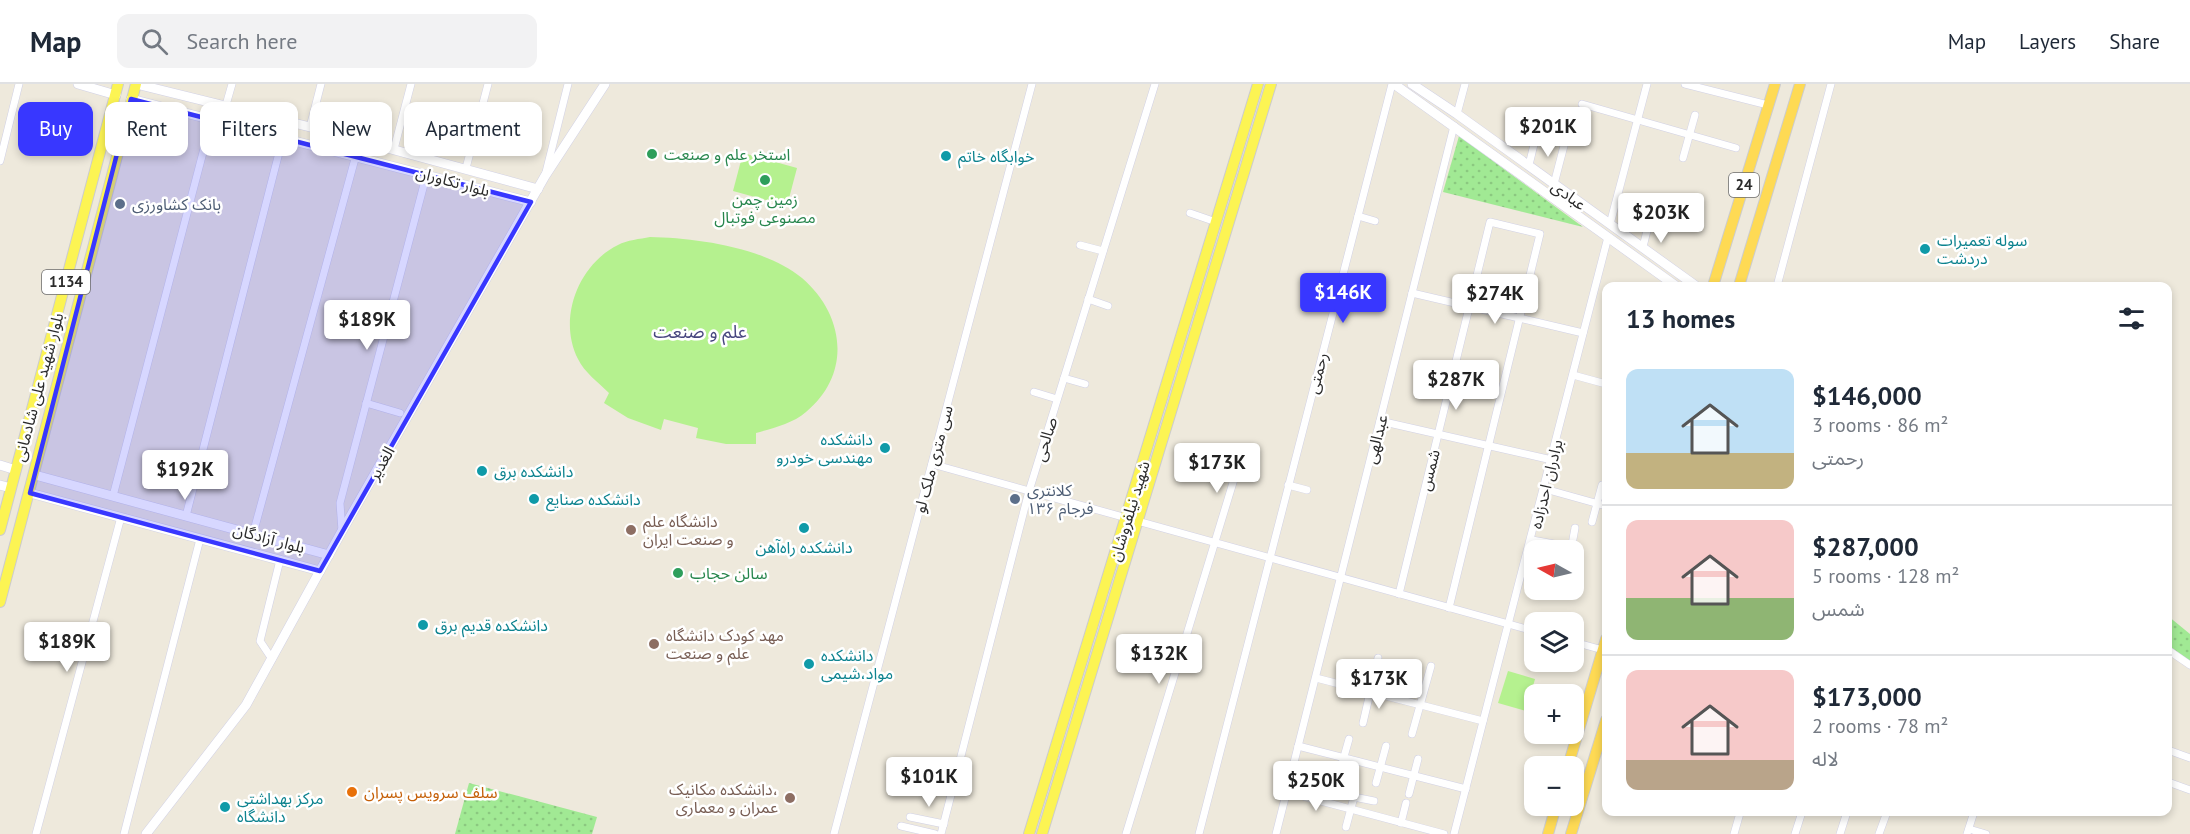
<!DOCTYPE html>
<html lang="en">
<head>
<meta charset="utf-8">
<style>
  :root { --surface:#fff; --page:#f2f2f3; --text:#1f2937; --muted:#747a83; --line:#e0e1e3; --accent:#3837ff }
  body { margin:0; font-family:"PT Sans","Noto Sans Arabic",sans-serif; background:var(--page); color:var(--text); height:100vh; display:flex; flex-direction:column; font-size:22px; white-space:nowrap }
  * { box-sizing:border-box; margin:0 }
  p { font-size:20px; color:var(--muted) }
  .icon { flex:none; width:33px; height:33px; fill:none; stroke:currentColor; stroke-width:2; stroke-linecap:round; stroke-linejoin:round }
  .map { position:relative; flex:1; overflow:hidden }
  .details { position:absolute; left:1602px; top:198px; width:570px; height:534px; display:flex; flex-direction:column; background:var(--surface); border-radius:12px; box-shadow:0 3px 9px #0003 }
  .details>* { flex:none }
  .top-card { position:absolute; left:18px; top:18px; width:570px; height:54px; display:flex; gap:12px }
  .needle { width:39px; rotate:278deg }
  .fabs { position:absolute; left:1524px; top:456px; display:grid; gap:12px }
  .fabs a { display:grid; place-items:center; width:60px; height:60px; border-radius:12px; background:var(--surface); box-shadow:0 3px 9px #0003; font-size:30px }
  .price { position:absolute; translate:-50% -51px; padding:0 14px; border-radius:6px; background:#fff; color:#222; font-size:20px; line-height:39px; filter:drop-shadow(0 2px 3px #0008) }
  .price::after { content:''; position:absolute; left:50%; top:36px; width:18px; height:14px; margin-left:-9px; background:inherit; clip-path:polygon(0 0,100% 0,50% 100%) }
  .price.selected { background:var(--accent); color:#fff }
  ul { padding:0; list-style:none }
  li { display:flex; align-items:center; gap:18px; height:150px; padding:0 24px }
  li+li { border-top:2px solid var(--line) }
  li span { display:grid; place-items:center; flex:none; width:168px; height:120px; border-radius:12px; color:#555 }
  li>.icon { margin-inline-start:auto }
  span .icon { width:72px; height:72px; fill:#fffc; stroke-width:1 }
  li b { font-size:26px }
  h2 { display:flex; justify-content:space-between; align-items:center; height:72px; padding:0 24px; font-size:26px }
  .pill { padding:0 21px; border-radius:12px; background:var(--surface); box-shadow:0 3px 9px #0003; font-size:21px; line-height:54px }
  .pill.selected { background:var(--accent); color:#fff }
  header { display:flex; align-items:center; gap:36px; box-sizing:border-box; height:84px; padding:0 30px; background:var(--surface); border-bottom:2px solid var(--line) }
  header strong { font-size:28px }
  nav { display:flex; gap:33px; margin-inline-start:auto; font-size:21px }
  .search { width:420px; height:54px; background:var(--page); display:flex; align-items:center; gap:15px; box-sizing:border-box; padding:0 21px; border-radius:12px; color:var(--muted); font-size:22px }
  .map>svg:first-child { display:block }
</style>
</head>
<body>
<header>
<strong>Map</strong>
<div class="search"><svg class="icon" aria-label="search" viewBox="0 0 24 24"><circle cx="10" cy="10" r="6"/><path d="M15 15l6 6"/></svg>Search here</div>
<nav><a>Map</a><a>Layers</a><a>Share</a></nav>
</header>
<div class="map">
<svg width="2190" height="750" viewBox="0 0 2190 750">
  <defs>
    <pattern id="park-dots" width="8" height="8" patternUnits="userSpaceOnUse" patternTransform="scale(1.5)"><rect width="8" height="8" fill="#a1e994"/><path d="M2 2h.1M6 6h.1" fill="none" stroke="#8bc880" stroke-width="1.8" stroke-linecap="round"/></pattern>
  </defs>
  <rect width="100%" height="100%" fill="#eee9dc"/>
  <g fill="url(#park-dots)">
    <polygon points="1459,52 1583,143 1443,108"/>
    <polygon points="2168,532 2190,550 2190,577 2168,561"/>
    <polygon points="469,699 597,733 592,750 455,750"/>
  </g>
  <g fill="#b5f18f">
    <polygon points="743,69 797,84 787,122 733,107"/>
    <path d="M650 153C696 154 764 163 802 194 845 231 852 290 806 328 792 340 773 344 756 349V360H726L696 354 698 344 664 335 661 346 628 334 604 319 609 309C599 299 584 288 578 275 557 234 579 180 618 161 627 156 640 155 650 153Z"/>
    <polygon points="1508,587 1535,595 1526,627 1498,619"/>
  </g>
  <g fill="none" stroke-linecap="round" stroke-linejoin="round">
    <defs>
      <g id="minor">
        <polyline points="1685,0 1768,21"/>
        <polyline points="1582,20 1736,64"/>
        <polyline points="226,21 232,0"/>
        <polyline points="1457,30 1465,0"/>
        <polyline points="310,43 321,0"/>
        <polyline points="394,65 411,0"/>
        <polyline points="1683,74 1695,31"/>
        <polyline points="0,77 19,0"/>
        <polyline points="1529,81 1538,44"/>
        <polyline points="466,84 488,0"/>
        <polyline points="546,88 568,0"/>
        <polyline points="1554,100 1566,54"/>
        <polyline points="1190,129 1216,138"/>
        <polyline points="1358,132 1375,137"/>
        <polyline points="1610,140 1647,0"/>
        <polyline points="1080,161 1103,167"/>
        <polyline points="1643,163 1652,126"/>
        <polyline points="1777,202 1831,0"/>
        <polyline points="1412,209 1583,249"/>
        <polyline points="1088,215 1108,222"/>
        <polyline points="1573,291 1606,300"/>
        <polyline points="1064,294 1085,300"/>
        <polyline points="1034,308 1057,315"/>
        <polyline points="366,319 400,329"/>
        <polyline points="1380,337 1552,376"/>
        <polyline points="932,380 1534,547"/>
        <polyline points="1288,401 1307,406"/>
        <polyline points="1545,405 1606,422"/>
        <polyline points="113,412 212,34"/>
        <polyline points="186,432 283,53"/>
        <polyline points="1592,438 1602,401"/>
        <polyline points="342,447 340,419 427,89"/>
        <polyline points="253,450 356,71"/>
        <polyline points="1532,456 1571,463"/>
        <polyline points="1571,466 1575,444"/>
        <polyline points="1399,510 1490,138 1540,150 1449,524"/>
        <polyline points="1574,558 1603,566"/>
        <polyline points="2168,566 2190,581"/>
        <polyline points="272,575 260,557 280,476"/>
        <polyline points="1316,594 1483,637"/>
        <polyline points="1363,639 1378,574"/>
        <polyline points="1412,650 1431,582"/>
        <polyline points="1298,662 1466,705"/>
        <polyline points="2168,666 2190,674"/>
        <polyline points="1338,694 1349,655"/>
        <polyline points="2168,698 2190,706"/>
        <polyline points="1376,699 1386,662"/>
        <polyline points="1287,708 1444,750"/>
        <polyline points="1409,710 1418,675"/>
        <polyline points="910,733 944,740"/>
        <polyline points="1401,739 1406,719"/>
        <polyline points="901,742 935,750"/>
        <polyline points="1346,743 1354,713 1374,717"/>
        <polyline points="1969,745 1986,750"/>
        <polyline points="36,750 121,433"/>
        <polyline points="124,750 200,455"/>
        <polyline points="834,750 1032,0"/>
        <polyline points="941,750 1029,407 1155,0"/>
        <polyline points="1126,750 1242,369"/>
        <polyline points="1199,750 1392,0"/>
        <polyline points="1276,750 1454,42"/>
        <polyline points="1454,750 1608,153"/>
        <polyline points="1734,750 1740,729"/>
        <polyline points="1795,750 1802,728"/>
        <polyline points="1840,750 1847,728"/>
        <polyline points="1879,750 1887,728"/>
        <polyline points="1967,750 1974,728"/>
      </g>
      <g id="secondary">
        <polyline points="78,0 116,11"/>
        <polyline points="136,0 310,43 538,105"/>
        <polyline points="1394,0 1676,202"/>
        <polyline points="1412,0 1457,30 1696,202"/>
        <polyline points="131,15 531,118"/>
        <polyline points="0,381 16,386"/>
        <polyline points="35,391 329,471"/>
        <polyline points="0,401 11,404"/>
        <polyline points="30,409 320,487"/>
        <polyline points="146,750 246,621 342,447 545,92 605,0"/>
      </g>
      <g id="primary">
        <polyline points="0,446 118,0"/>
        <polyline points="0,518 136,0"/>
        <polyline points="1029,750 1258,0"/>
        <polyline points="1042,750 1271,0"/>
      </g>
      <g id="trunk">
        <polyline points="1713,202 1775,0"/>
        <polyline points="1739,202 1800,0"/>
        <polyline points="1568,682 1606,555"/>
        <polyline points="1548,750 1556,722"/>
        <polyline points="1571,750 1606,636"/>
      </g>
    </defs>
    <use href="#minor" stroke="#d1d1e5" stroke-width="8"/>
    <use href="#secondary" stroke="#d1d1e5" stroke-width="10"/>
    <use href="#primary" stroke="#ccc" stroke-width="12"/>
    <use href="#trunk" stroke="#ccc" stroke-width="12"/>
    <use href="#minor" stroke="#fff" stroke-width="7"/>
    <use href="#secondary" stroke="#fff" stroke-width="9"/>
    <use href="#primary" stroke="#fcf453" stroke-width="10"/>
    <use href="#trunk" stroke="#feda54" stroke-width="10"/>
  </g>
  <path fill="#3837ff" fill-opacity="0.2" stroke="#3837ff" stroke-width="4.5" stroke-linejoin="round" d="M131 15 531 118 320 487 30 409Z"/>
  <g fill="#2e9e5b" stroke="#fff" stroke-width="2">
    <circle cx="652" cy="70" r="6"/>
    <circle cx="765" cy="96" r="6"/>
    <circle cx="678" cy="489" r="6"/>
  </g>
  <g fill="#0f9aa8" stroke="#fff" stroke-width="2">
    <circle cx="946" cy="72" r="6"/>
    <circle cx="1925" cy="165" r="6"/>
    <circle cx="885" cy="364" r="6"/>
    <circle cx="482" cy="387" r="6"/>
    <circle cx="534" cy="415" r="6"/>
    <circle cx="804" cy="444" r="6"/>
    <circle cx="423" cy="541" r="6"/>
    <circle cx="809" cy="580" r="6"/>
    <circle cx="225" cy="723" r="6"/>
  </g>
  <g fill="#5c6f8a" stroke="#fff" stroke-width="2">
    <circle cx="120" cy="120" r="6"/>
    <circle cx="1015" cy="415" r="6"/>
  </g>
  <g fill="#8d6e63" stroke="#fff" stroke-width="2">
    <circle cx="631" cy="446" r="6"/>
    <circle cx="654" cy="560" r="6"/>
    <circle cx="790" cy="714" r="6"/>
  </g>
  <circle fill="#e8710a" stroke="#fff" stroke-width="2" cx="352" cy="708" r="6"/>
  <g text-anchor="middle" stroke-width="5" stroke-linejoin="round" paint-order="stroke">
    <g fill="#fff" stroke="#6b6b6b" stroke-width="1.5">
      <rect x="1729" y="89" width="30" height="24" rx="4.5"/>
      <rect x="42" y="186" width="48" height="24" rx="4.5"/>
    </g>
    <g font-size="15" font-weight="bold" fill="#2b2b2b">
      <text x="1744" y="106">24</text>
      <text x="66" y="203">1134</text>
    </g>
    <g font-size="16" fill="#27864d" stroke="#fff" text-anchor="start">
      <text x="664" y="76">استخر علم و صنعت</text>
      <text x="765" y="121" text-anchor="middle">زمین چمن<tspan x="765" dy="18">مصنوعی فوتبال</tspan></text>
      <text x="690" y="495">سالن حجاب</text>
    </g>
    <g font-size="16" fill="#0d838f" stroke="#fff" text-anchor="start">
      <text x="958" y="78">خوابگاه خاتم</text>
      <text x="1937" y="162">سوله تعمیرات<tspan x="1937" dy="18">دردشت</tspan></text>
      <text x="873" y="361" text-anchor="end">دانشکده<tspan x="873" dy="18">مهندسی خودرو</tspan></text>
      <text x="494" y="393">دانشکده برق</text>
      <text x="546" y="421">دانشکده صنایع</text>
      <text x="804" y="469" text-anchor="middle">دانشکده راه‌آهن</text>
      <text x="435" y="547">دانشکده قدیم برق</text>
      <text x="821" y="577">دانشکده<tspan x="821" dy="18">مواد،شیمی</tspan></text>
      <text x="237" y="720">مرکز بهداشتی<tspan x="237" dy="18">دانشگاه</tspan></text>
    </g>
    <g font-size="16" fill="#2b2b2b" stroke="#fff">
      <text transform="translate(453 97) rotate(15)" y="6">بلوار تکاوران</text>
      <text transform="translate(1569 111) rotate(36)" y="6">عبادی</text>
      <text transform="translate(1317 289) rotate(-76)" y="6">رحمتی</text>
      <text transform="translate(38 303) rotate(-75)" y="6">بلوار شهید علی شادمانی</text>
      <text transform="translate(1045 355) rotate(-73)" y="6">صالحی</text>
      <text transform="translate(1376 355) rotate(-76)" y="6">عبدالهی</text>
      <text transform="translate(933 375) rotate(-75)" y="6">سی متری ملک لو</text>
      <text transform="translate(381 379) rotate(-60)" y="6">الغدیر</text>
      <text transform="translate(1429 386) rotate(-76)" y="6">شمس</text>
      <text transform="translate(1546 400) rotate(-76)" y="6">برادران احدزاده</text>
      <text transform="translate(1129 427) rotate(-73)" y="6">شهید نیلفروشان</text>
      <text transform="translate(269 454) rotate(15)" y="6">بلوار آزادگان</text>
    </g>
    <g font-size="16" fill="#4e5e75" stroke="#fff" text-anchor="start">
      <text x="132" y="126">بانک کشاورزی</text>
      <text x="1027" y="412">کلانتری<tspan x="1027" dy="18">۱۳۶ فرجام</tspan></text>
    </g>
    <g font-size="16" fill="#785e54" stroke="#fff" text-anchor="start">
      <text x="643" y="443">دانشگاه علم<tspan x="643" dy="18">و صنعت ایران</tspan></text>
      <text x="666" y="557">مهد کودک دانشگاه<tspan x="666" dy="18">علم و صنعت</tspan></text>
      <text x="778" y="711" text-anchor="end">دانشکده مکانیک،<tspan x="778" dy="18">عمران و معماری</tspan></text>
    </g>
    <g font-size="16" fill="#c56008" stroke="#fff" text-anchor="start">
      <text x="364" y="714">سلف سرویس پسران</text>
    </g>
    <g font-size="18" fill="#48477f" stroke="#fff">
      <text x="700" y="254">علم و صنعت</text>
    </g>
  </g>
</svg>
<div class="fabs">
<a><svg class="needle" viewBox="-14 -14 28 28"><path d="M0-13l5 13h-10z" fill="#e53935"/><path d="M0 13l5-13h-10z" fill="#747a83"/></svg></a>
<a><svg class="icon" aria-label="layers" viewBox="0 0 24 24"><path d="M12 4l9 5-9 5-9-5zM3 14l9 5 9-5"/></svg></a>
<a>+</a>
<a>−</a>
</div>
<b class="price" style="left:1548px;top:74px">$201K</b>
<b class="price" style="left:1661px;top:160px">$203K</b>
<b class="price selected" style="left:1343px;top:240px">$146K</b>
<b class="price" style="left:1495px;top:241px">$274K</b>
<b class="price" style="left:367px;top:267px">$189K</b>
<b class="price" style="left:1456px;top:327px">$287K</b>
<b class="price" style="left:1217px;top:410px">$173K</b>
<b class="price" style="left:185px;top:417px">$192K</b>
<b class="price" style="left:67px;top:589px">$189K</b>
<b class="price" style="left:1159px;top:601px">$132K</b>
<b class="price" style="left:1379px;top:626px">$173K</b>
<b class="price" style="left:929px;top:724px">$101K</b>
<b class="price" style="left:1316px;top:728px">$250K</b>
<div class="top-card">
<a class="pill selected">Buy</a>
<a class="pill">Rent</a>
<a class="pill">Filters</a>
<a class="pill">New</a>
<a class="pill">Apartment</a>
</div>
<section class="details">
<h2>13 homes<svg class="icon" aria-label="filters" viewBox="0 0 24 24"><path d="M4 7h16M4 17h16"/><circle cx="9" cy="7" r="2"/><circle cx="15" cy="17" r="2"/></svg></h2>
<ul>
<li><span style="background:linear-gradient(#bfe0f5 70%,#c2b280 0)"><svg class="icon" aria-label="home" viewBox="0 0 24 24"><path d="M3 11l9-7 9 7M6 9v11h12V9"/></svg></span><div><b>$146,000</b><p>3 rooms · 86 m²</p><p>رحمتی</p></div></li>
<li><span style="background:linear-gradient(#f6c9c9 65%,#8fb573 0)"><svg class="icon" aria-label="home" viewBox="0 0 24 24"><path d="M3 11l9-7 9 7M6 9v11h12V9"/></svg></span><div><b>$287,000</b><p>5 rooms · 128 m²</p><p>شمس</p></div></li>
<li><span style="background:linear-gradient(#f6c9c9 75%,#b9a48a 0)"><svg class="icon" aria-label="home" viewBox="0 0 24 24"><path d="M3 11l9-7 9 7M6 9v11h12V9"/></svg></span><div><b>$173,000</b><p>2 rooms · 78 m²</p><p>لاله</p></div></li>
</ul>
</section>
</div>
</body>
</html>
